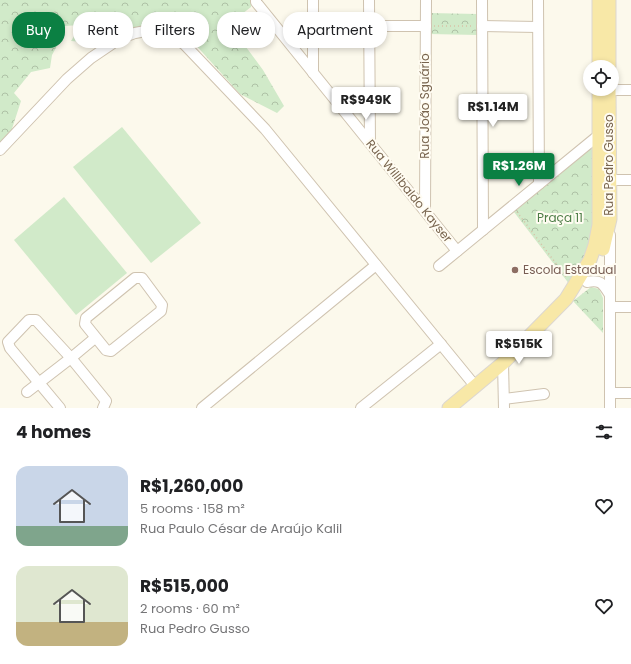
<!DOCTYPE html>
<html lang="en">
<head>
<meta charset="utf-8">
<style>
  :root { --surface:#fff; --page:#f6f6f6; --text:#202124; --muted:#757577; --accent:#0b8043 }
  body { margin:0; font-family:Poppins,sans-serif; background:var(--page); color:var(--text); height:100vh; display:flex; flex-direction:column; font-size:15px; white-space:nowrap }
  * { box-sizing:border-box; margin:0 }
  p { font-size:13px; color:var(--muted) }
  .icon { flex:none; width:22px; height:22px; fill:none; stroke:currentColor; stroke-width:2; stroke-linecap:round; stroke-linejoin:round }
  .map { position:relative; height:408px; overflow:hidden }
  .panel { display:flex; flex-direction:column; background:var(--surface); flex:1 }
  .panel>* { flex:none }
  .guide { position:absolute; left:12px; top:12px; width:400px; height:36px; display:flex; gap:8px }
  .controls { position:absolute; left:583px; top:60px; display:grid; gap:8px }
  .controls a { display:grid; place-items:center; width:36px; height:36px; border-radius:50%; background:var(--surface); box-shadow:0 2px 6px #0003; font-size:20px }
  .price { position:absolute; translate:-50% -34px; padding:0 9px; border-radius:4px; background:#fff; color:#222; font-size:13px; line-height:26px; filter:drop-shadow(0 1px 2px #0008) }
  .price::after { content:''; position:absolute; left:50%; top:24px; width:12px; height:9px; margin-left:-6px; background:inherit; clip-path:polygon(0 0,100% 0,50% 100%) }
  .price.on { background:var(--accent); color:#fff }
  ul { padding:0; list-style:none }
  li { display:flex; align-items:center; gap:12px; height:100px; padding:0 16px }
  li span { display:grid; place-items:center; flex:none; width:112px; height:80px; border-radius:12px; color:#555 }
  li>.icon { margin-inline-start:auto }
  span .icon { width:48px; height:48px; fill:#fffc; stroke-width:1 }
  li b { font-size:17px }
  h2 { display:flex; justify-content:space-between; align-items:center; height:48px; padding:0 16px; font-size:17px }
  .chip { padding:0 14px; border-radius:16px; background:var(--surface); box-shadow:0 2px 6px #0003; font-size:14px; line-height:36px }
  .chip.on { background:var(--accent); color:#fff }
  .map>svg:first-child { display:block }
</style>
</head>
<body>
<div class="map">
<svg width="631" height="408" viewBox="0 0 631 408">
  <defs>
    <pattern id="forest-crowns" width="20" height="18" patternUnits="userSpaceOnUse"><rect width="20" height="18" fill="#d1eac9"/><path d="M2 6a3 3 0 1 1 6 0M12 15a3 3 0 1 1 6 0" fill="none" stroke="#aec1a5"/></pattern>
  </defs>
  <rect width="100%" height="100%" fill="#fcf9ec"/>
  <g fill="#d1eac9">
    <polygon points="122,127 201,223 151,263 73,167"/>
    <polygon points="64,197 127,273 76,315 14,240"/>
  </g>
  <g fill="url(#forest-crowns)">
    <polygon points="0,0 251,0 251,7 229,24 263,70 284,106 277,113 240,94 174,21 157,27 126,34 97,30 95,43 71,41 81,25 64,26 58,44 52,55 50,68 31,72 14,93 21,101 9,138 0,147"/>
    <polygon points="429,13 478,14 478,35 429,34"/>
    <path d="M593 147C593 178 597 227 586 255 582 265 575 275 570 285L514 212Z"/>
    <polygon points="591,287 599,289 603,298 603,333 573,301"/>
  </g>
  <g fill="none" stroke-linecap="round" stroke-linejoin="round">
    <defs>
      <g id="minor">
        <polyline points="256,0 256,2 457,251"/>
        <polyline points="313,0 313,73"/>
        <polyline points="369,0 370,143"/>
        <polyline points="482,0 483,230"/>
        <polyline points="538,0 539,184"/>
        <polyline points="369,26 426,26"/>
        <polyline points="482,26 538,27"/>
        <polyline points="609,90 631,90"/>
        <polyline points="0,150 67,79 91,58 119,39 135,33 156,29 167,31 185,45 265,129 476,387"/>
        <polyline points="603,180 631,180"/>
        <polyline points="425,211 426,0"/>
        <polyline points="610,235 610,408"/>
        <polyline points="439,266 599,135 603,135"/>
        <polygon points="135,278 142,278 162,305 161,311 111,351 106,350 85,324 86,318"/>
        <path d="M587 282C601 279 603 284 610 295"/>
        <polyline points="610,307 631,307"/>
        <polyline points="503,363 504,408"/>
        <polyline points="27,392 71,358 95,338"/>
        <polyline points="610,393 631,393"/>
        <polyline points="504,399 544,394"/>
        <polyline points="60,408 10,348 8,342 29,320 36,320 71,358 106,401 103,408"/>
        <polyline points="202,408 376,265"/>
        <polyline points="361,408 441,344"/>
      </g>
      <g id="major">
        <polyline points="599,0 599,67"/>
        <polyline points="609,0 609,67"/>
        <polyline points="603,249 610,219 609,89"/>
        <polyline points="449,408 503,363 566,299 590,260 595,245 599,225 599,89"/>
      </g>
    </defs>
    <use href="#minor" stroke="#cfc3b0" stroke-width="12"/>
    <use href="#major" stroke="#dcd7d1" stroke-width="15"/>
    <g stroke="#d7c1a6" stroke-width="1.5" stroke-dasharray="1 3" stroke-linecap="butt">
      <polyline points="434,26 474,26"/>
      <polyline points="517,212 567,278"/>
    </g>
    <use href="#minor" stroke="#fff" stroke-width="10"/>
    <use href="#major" stroke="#f8e8a7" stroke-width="13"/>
  </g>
  <circle fill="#8d6e63" stroke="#fffcf2" stroke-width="1.5" cx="515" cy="270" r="4"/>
  <g text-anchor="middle" stroke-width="4" stroke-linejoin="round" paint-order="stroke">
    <g font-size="12" fill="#78644e" stroke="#fffcf2">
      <text transform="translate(425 106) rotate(-90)" y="4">Rua João Sguário</text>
      <text transform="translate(609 165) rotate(-90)" y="4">Rua Pedro Gusso</text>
      <text transform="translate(409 191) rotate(51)" y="4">Rua Willibaldo Kayser</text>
    </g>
    <g font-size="12" fill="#4d7d46" stroke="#fffcf2">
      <text x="560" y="222">Praça 11</text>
    </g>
    <g font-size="12" fill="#785e54" stroke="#fffcf2" text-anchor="start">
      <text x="523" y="274">Escola Estadual</text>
    </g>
  </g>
</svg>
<div class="controls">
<a><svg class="icon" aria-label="locate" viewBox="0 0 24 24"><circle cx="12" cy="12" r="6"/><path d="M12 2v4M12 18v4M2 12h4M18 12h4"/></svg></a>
</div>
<b class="price" style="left:366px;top:121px">R$949K</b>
<b class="price" style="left:493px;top:128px">R$1.14M</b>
<b class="price on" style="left:519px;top:187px">R$1.26M</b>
<b class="price" style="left:519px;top:365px">R$515K</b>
<div class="guide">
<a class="chip on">Buy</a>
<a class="chip">Rent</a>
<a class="chip">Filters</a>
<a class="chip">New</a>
<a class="chip">Apartment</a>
</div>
</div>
<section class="panel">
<h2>4 homes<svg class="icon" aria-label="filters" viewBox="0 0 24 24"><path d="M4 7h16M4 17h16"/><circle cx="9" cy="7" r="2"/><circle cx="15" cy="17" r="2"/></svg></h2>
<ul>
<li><span style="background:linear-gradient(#c9d6e8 75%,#7fa58c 0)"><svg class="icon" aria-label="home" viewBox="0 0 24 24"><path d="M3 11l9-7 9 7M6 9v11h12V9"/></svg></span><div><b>R$1,260,000</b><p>5 rooms · 158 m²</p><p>Rua Paulo César de Araújo Kalil</p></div><svg class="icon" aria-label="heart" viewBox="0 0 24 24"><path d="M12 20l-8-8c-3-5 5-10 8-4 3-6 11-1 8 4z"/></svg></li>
<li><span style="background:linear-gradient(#dfe7d0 70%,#c2b280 0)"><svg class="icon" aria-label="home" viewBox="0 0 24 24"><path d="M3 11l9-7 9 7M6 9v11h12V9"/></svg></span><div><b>R$515,000</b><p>2 rooms · 60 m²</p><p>Rua Pedro Gusso</p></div><svg class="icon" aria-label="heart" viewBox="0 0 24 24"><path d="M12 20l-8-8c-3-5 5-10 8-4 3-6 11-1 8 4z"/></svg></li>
</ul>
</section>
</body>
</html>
